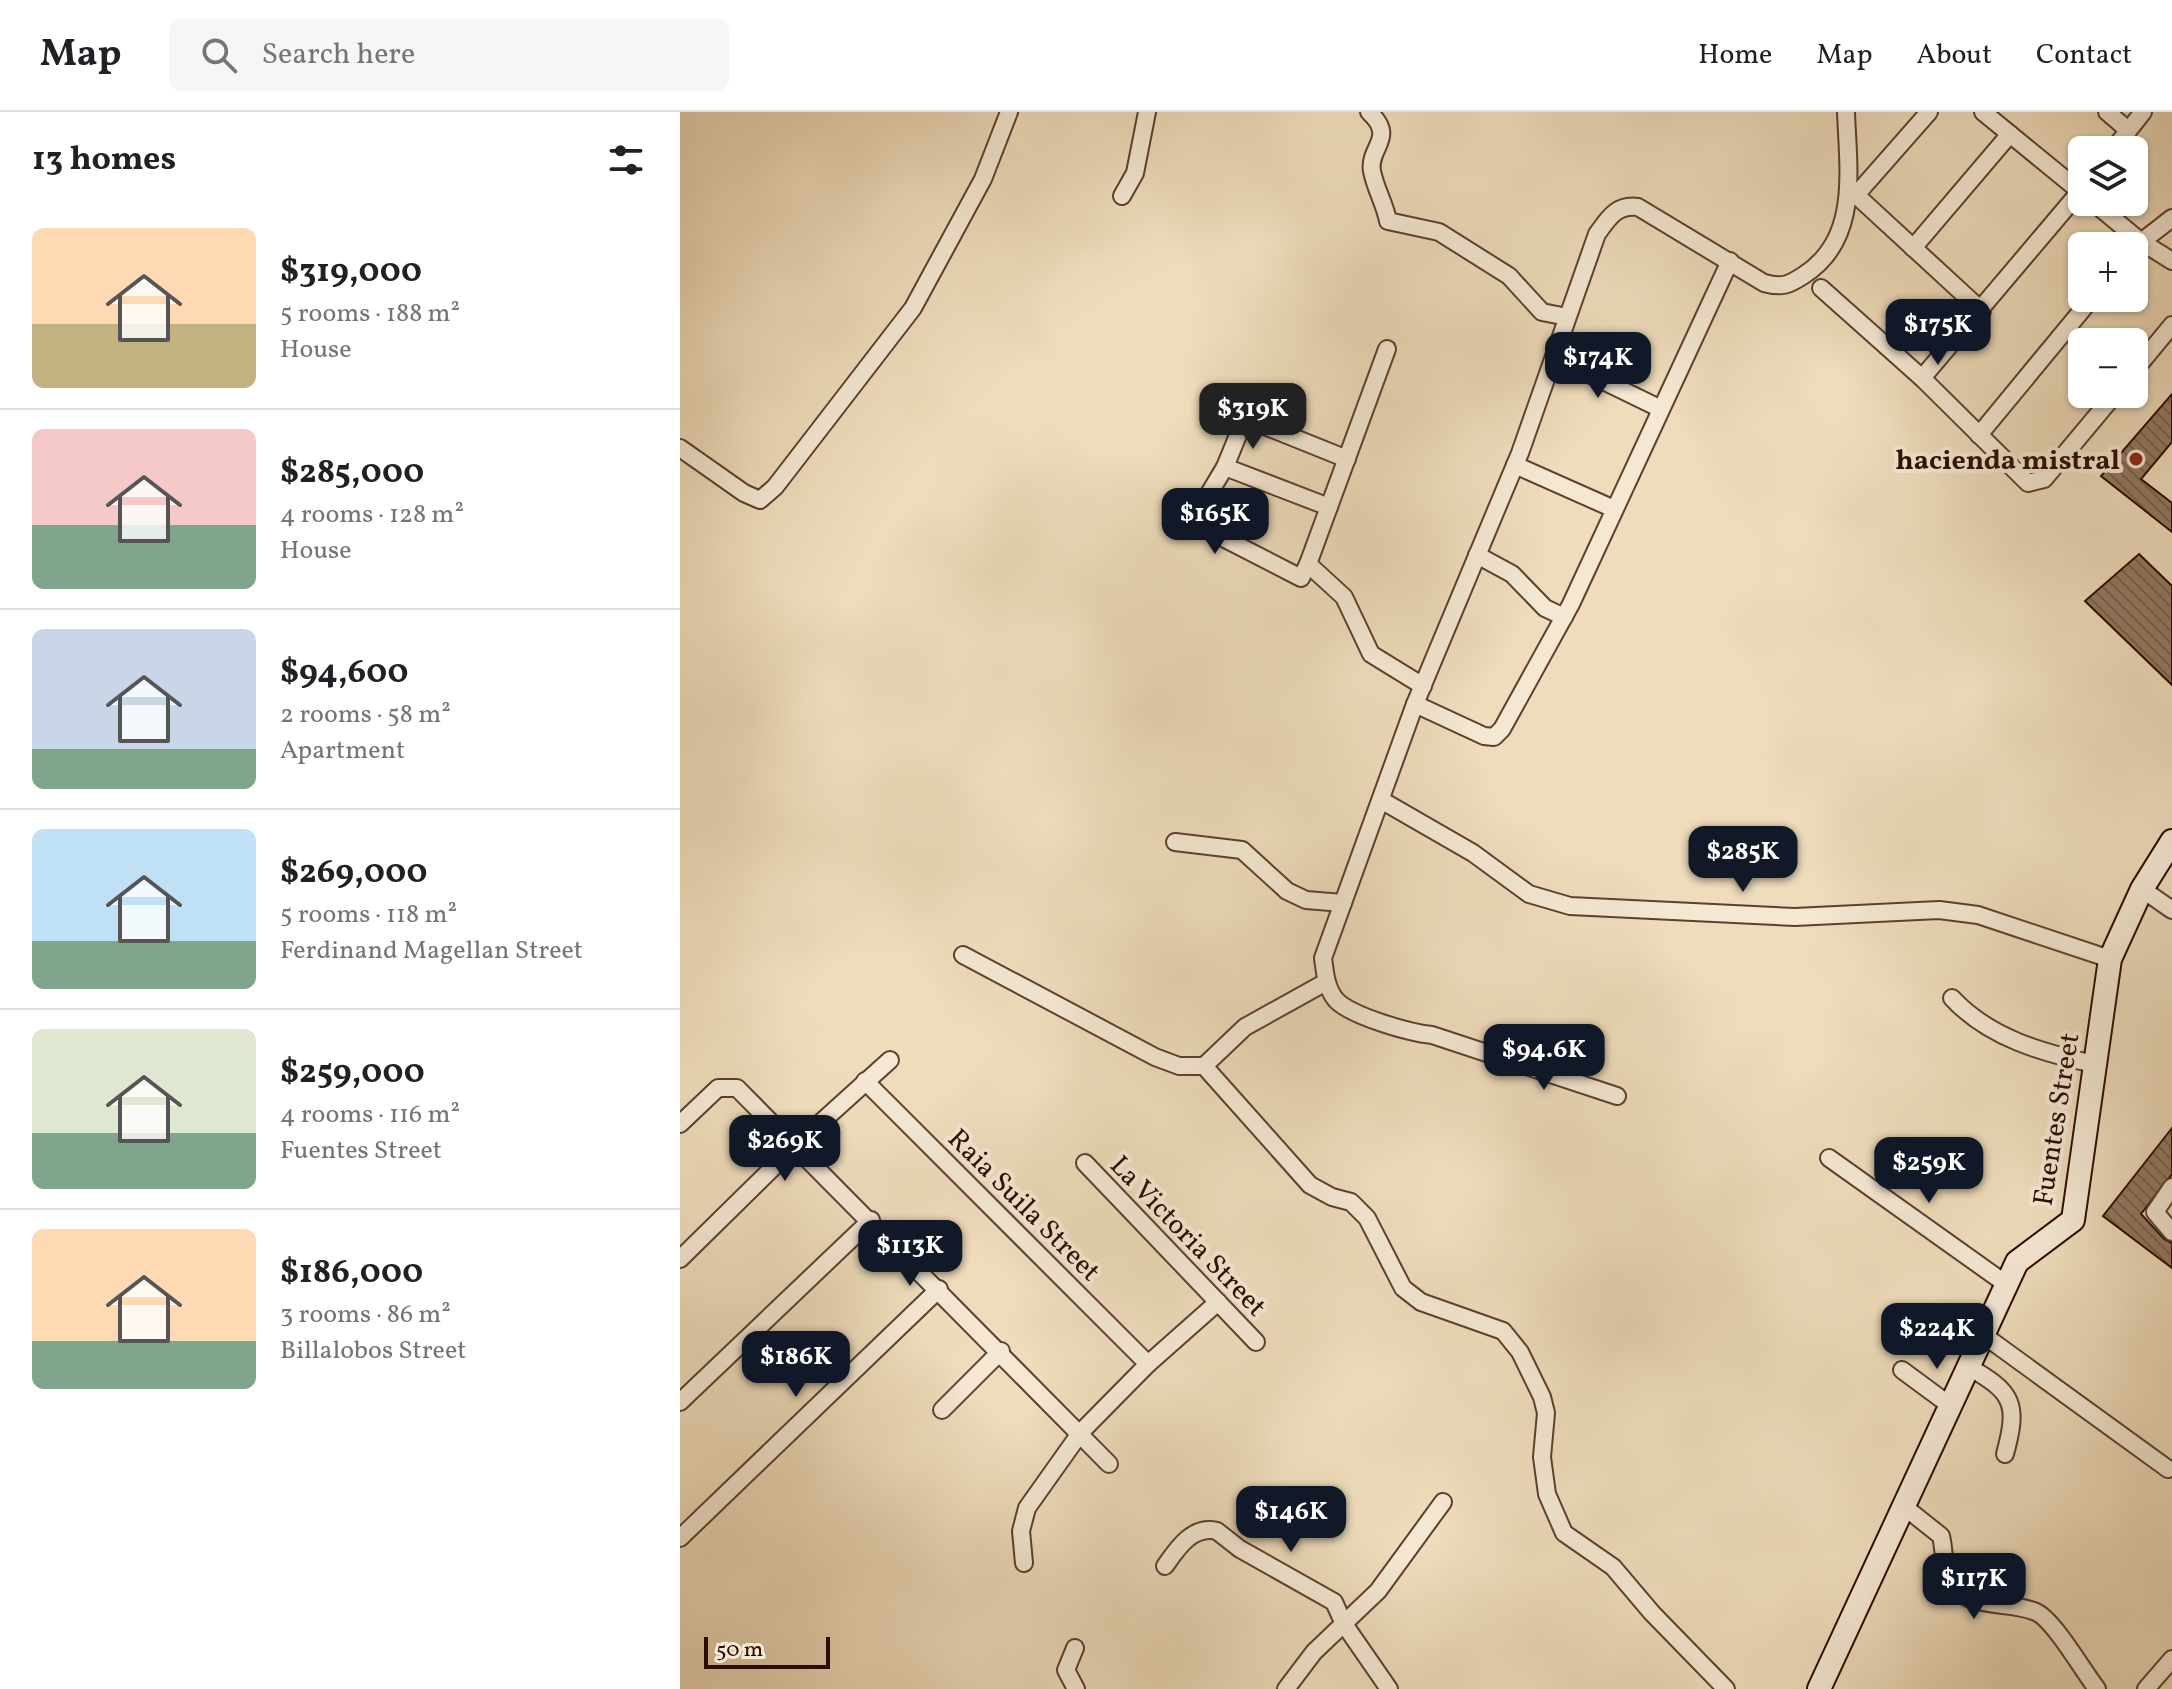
<!DOCTYPE html>
<html lang="en">
<head>
<meta charset="utf-8">
<style>
  :root { --surface:#fff; --page:#f6f6f6; --text:#202124; --muted:#757577; --line:#e0e0e0; --accent:#111827 }
  body { margin:0; font-family:Vollkorn,serif; background:var(--page); color:var(--text); height:100vh; display:flex; flex-direction:column; font-size:30px; white-space:nowrap }
  * { box-sizing:border-box; margin:0 }
  p { font-size:26px; color:var(--muted) }
  .icon { flex:none; width:44px; height:44px; fill:none; stroke:currentColor; stroke-width:2; stroke-linecap:round; stroke-linejoin:round }
  .map { position:relative; flex:1; overflow:hidden }
  .side { display:flex; flex-direction:column; background:var(--surface); width:680px }
  .side>* { flex:none }
  .fabs { position:absolute; left:1388px; top:24px; display:grid; gap:16px }
  .fabs a { display:grid; place-items:center; width:80px; height:80px; border-radius:12px; background:var(--surface); box-shadow:0 2px 6px #0004; font-size:40px }
  .scale { position:absolute; left:24px; bottom:20px; width:126px; box-sizing:border-box; padding-left:8px; border:4px solid #2c0b01; border-top:0; font-size:22px; line-height:28px; white-space:nowrap; color:#2c0b01; -webkit-text-stroke:6px #f4e8d3; paint-order:stroke }
  .price { position:absolute; translate:-50% -68px; padding:0 18px; border-radius:16px; background:var(--accent); color:#fff; font-size:26px; line-height:52px; filter:drop-shadow(0 2px 4px #0008) }
  .price::after { content:''; position:absolute; left:50%; top:48px; width:24px; height:18px; margin-left:-12px; background:inherit; clip-path:polygon(0 0,100% 0,50% 100%) }
  .price.active { background:#222; color:#fff }
  ul { padding:0; list-style:none }
  li { display:flex; align-items:center; gap:24px; height:200px; padding:0 32px }
  li+li { border-top:2px solid var(--line) }
  li span { display:grid; place-items:center; flex:none; width:224px; height:160px; border-radius:12px; color:#555 }
  li>.icon { margin-inline-start:auto }
  span .icon { width:96px; height:96px; fill:#fffc; stroke-width:1 }
  li b { font-size:34px }
  h2 { display:flex; justify-content:space-between; align-items:center; height:96px; padding:0 32px; font-size:34px }
  header { display:flex; align-items:center; gap:48px; box-sizing:border-box; height:112px; padding:0 40px; background:var(--surface); border-bottom:2px solid var(--line) }
  header strong { font-size:38px }
  nav { display:flex; gap:44px; margin-inline-start:auto; font-size:28px }
  .search { width:560px; height:72px; background:var(--page); display:flex; align-items:center; gap:20px; box-sizing:border-box; padding:0 28px; border-radius:12px; color:var(--muted); font-size:30px }
  main { display:flex; flex:1; min-height:0 }
  .map>svg:first-child { display:block }
</style>
</head>
<body>
<header>
<strong>Map</strong>
<div class="search"><svg class="icon" aria-label="search" viewBox="0 0 24 24"><circle cx="10" cy="10" r="6"/><path d="M15 15l6 6"/></svg>Search here</div>
<nav><a>Home</a><a>Map</a><a>About</a><a>Contact</a></nav>
</header>
<main>
<section class="side">
<h2>13 homes<svg class="icon" aria-label="filters" viewBox="0 0 24 24"><path d="M4 7h16M4 17h16"/><circle cx="9" cy="7" r="2"/><circle cx="15" cy="17" r="2"/></svg></h2>
<ul>
<li><span style="background:linear-gradient(#ffd9b3 60%,#c2b280 0)"><svg class="icon" aria-label="home" viewBox="0 0 24 24"><path d="M3 11l9-7 9 7M6 9v11h12V9"/></svg></span><div><b>$319,000</b><p>5 rooms · 188 m²</p><p>House</p></div></li>
<li><span style="background:linear-gradient(#f6c9c9 60%,#7fa58c 0)"><svg class="icon" aria-label="home" viewBox="0 0 24 24"><path d="M3 11l9-7 9 7M6 9v11h12V9"/></svg></span><div><b>$285,000</b><p>4 rooms · 128 m²</p><p>House</p></div></li>
<li><span style="background:linear-gradient(#c9d6e8 75%,#7fa58c 0)"><svg class="icon" aria-label="home" viewBox="0 0 24 24"><path d="M3 11l9-7 9 7M6 9v11h12V9"/></svg></span><div><b>$94,600</b><p>2 rooms · 58 m²</p><p>Apartment</p></div></li>
<li><span style="background:linear-gradient(#bfe0f5 70%,#7fa58c 0)"><svg class="icon" aria-label="home" viewBox="0 0 24 24"><path d="M3 11l9-7 9 7M6 9v11h12V9"/></svg></span><div><b>$269,000</b><p>5 rooms · 118 m²</p><p>Ferdinand Magellan Street</p></div></li>
<li><span style="background:linear-gradient(#dfe7d0 65%,#7fa58c 0)"><svg class="icon" aria-label="home" viewBox="0 0 24 24"><path d="M3 11l9-7 9 7M6 9v11h12V9"/></svg></span><div><b>$259,000</b><p>4 rooms · 116 m²</p><p>Fuentes Street</p></div></li>
<li><span style="background:linear-gradient(#ffd9b3 70%,#7fa58c 0)"><svg class="icon" aria-label="home" viewBox="0 0 24 24"><path d="M3 11l9-7 9 7M6 9v11h12V9"/></svg></span><div><b>$186,000</b><p>3 rooms · 86 m²</p><p>Billalobos Street</p></div></li>
</ul>
</section>
<div class="map">
<svg width="1492" height="1577" viewBox="0 0 1492 1577">
  <defs>
    <pattern id="building-back-hatch" width="6" height="6" patternUnits="userSpaceOnUse" patternTransform="scale(2)"><rect width="6" height="6" fill="#917862"/><path d="M-1 5l2 2M0 0l6 6M5-1l2 2" fill="none" stroke="#77614e"/></pattern>
  </defs>
  <rect width="100%" height="100%" fill="#eedcbb"/>
  <filter id="stains"><feTurbulence type="fractalNoise" baseFrequency=".0025" numOctaves="4"/><feColorMatrix values="0 0 0 0 .2 0 0 0 0 .09 0 0 0 0 .02 0 0 0 .5 -.17"/></filter>
  <radialGradient id="worn" r=".72"><stop offset=".6" stop-color="#630" stop-opacity="0"/><stop offset="1" stop-color="#630" stop-opacity=".3"/></radialGradient>
  <g fill="url(#building-back-hatch)" stroke="#2c0b01" stroke-width="2">
    <polygon points="1492,282 1492,330 1461,367 1492,391 1492,420 1421,364"/>
    <polygon points="1459,442 1492,474 1492,573 1405,489"/>
    <polygon points="1492,1016 1492,1062 1461,1102 1484,1127 1492,1131 1492,1156 1423,1104"/>
  </g>
  <g fill="none" stroke-linecap="round" stroke-linejoin="round">
    <defs>
      <g id="street">
        <path d="M689 0C717 26 688 35 692 59 695 76 705 92 708 109L759 120 829 164 862 200 887 205"/>
        <polyline points="1249,0 1176,83 1302,199"/>
        <polyline points="1303,0 1402,81"/>
        <polyline points="1427,0 1448,18"/>
        <polyline points="1433,38 1463,0"/>
        <polyline points="442,84 455,61 467,0"/>
        <polyline points="1413,90 1460,129 1492,149"/>
        <polyline points="1456,134 1492,106"/>
        <polyline points="1233,136 1330,22"/>
        <polyline points="1141,176 1242,266 1348,371 1364,367 1435,282"/>
        <polyline points="707,237 628,452 664,485 691,542 743,574"/>
        <polyline points="874,245 979,296"/>
        <polyline points="1454,259 1492,213"/>
        <polyline points="1242,266 1402,77"/>
        <polyline points="1299,323 1412,186"/>
        <polyline points="0,336 64,381 80,388 95,375 233,196 303,67 329,0"/>
        <polyline points="835,353 934,397"/>
        <polyline points="545,355 512,410 621,466 628,452"/>
        <polyline points="649,395 545,355 565,306 667,347"/>
        <polyline points="797,443 832,462 865,496 884,505"/>
        <polyline points="735,592 804,624 814,625 822,617 891,492 1050,149"/>
        <polyline points="701,688 793,741 849,782 890,794 1115,805 1259,798 1298,803 1430,847"/>
        <polyline points="495,730 562,738 607,779 626,788 663,791"/>
        <polyline points="1462,777 1492,798"/>
        <polyline points="283,843 475,945 499,954 524,954 565,915 646,870"/>
        <path d="M1272 886C1309 926 1363 941 1414 952"/>
        <polyline points="524,954 630,1073 652,1085 671,1090 687,1106 723,1176 741,1190 823,1219 840,1240 862,1285 866,1301 862,1345 867,1382 884,1421 933,1455 972,1501 1046,1577"/>
        <polyline points="185,969 468,1252"/>
        <path d="M937 984 752 923C730 921 671 904 656 888 646 876 645 861 643 846L735 592 840 341 917 122C928 107 936 92 958 95L1084 171C1102 176 1109 173 1124 163 1180 127 1168 58 1166 0"/>
        <polyline points="0,1012 38,976 57,976 429,1352"/>
        <polyline points="1149,1046 1326,1172"/>
        <polyline points="405,1051 576,1230"/>
        <polyline points="1492,1075 1475,1100 1492,1120"/>
        <polyline points="0,1147 116,1033 210,948"/>
        <polyline points="1302,1222 1488,1357"/>
        <path d="M1287 1254C1333 1280 1339 1291 1325 1342"/>
        <polyline points="1222,1258 1268,1292"/>
        <polyline points="0,1290 191,1108"/>
        <polyline points="262,1298 321,1239"/>
        <path d="M1222 1393 1261 1424C1264 1436 1263 1448 1267 1460 1279 1502 1324 1486 1356 1500 1374 1508 1403 1559 1417 1577"/>
        <polyline points="0,1426 259,1177"/>
        <polyline points="344,1451 341,1419 347,1396 401,1320 468,1252 538,1190"/>
        <path d="M485 1454C497 1437 512 1413 537 1419L560 1437 654 1490 664 1512 709 1577"/>
        <polyline points="395,1536 386,1558 396,1577"/>
        <polyline points="606,1577 634,1540 698,1479 763,1390"/>
        <polyline points="1466,1577 1492,1547"/>
      </g>
      <polyline id="secondary" points="1139,1577 1337,1150 1393,1108 1430,847 1462,777 1492,729"/>
    </defs>
    <use href="#street" stroke="#5c3f30" stroke-width="20"/>
    <use href="#secondary" stroke="#2c0b01" stroke-width="26"/>
    <use href="#street" stroke="#f4e8d3" stroke-width="16"/>
    <use href="#secondary" stroke="#f4e8d3" stroke-width="22"/>
  </g>
  <circle fill="#8f2418" stroke="#f4e8d3" stroke-width="3" cx="1456" cy="347" r="8"/>
  <g text-anchor="middle" stroke-width="8" stroke-linejoin="round" paint-order="stroke">
    <g font-size="28" font-weight="bold" fill="#2c0b01" stroke="#f4e8d3" text-anchor="end">
      <text x="1440" y="357">hacienda mistral</text>
    </g>
    <g font-size="28" fill="#2c0b01" stroke="#f4e8d3">
      <text transform="translate(1375 1007) rotate(-81)" y="10">Fuentes Street</text>
      <text transform="translate(345 1092) rotate(45)" y="10">Raia Suila Street</text>
      <text transform="translate(509 1123) rotate(46)" y="10">La Victoria Street</text>
    </g>
  </g>
  <rect width="100%" height="100%" filter="url(#stains)"/>
  <rect width="100%" height="100%" fill="url(#worn)"/>
</svg>
<div class="fabs">
<a><svg class="icon" aria-label="layers" viewBox="0 0 24 24"><path d="M12 4l9 5-9 5-9-5zM3 14l9 5 9-5"/></svg></a>
<a>+</a>
<a>−</a>
</div>
<div class="scale">50 m</div>
<b class="price" style="left:1258px;top:255px">$175K</b>
<b class="price" style="left:918px;top:288px">$174K</b>
<b class="price active" style="left:573px;top:339px">$319K</b>
<b class="price" style="left:535px;top:444px">$165K</b>
<b class="price" style="left:1063px;top:782px">$285K</b>
<b class="price" style="left:864px;top:980px">$94.6K</b>
<b class="price" style="left:105px;top:1071px">$269K</b>
<b class="price" style="left:1249px;top:1093px">$259K</b>
<b class="price" style="left:230px;top:1176px">$113K</b>
<b class="price" style="left:1257px;top:1259px">$224K</b>
<b class="price" style="left:116px;top:1287px">$186K</b>
<b class="price" style="left:611px;top:1442px">$146K</b>
<b class="price" style="left:1294px;top:1509px">$117K</b>
</div>
</main>
</body>
</html>
